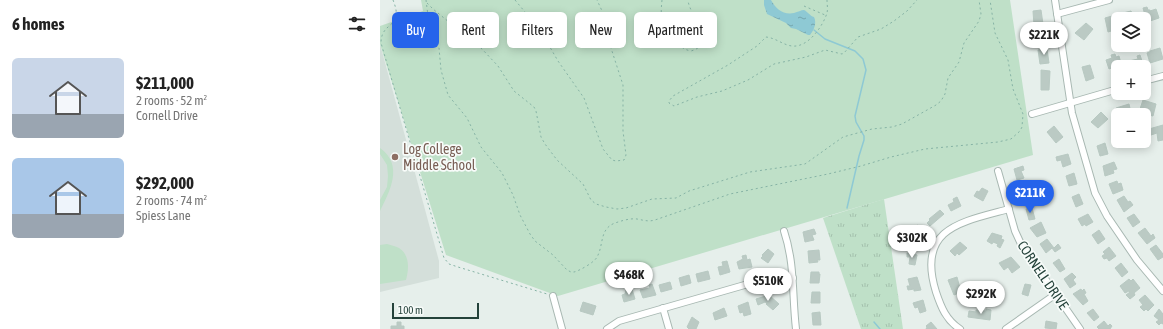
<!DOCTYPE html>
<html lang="en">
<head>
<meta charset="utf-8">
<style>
  :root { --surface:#fff; --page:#f2f2f2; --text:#222; --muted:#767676; --accent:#2563eb }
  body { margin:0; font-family:"Asap Condensed",sans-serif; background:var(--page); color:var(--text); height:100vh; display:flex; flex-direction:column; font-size:15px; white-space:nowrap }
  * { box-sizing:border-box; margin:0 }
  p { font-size:13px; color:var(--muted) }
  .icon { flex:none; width:22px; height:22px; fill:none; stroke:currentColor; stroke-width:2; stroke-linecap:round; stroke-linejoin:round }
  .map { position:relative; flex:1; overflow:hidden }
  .drawer { display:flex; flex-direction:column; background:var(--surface); width:380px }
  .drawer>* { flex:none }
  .hud { position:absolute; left:12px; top:12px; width:380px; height:36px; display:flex; gap:8px }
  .buttons { position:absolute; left:731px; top:12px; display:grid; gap:8px }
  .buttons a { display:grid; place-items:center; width:40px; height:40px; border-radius:6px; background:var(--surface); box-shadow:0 2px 10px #0003; font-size:20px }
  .scale { position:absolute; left:12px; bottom:10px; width:87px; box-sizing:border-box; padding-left:4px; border:2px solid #24423a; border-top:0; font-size:11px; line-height:14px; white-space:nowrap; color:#24423a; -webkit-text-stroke:3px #f7fbf9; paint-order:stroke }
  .price { position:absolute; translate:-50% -34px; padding:0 9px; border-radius:14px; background:#fff; color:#222; font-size:13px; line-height:26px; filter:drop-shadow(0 1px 2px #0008) }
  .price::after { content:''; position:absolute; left:50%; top:24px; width:12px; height:9px; margin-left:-6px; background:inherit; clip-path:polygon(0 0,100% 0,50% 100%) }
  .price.current { background:var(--accent); color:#fff }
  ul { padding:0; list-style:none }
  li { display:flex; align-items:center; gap:12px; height:100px; padding:0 12px }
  li span { display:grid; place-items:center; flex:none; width:112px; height:80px; border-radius:6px; color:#555 }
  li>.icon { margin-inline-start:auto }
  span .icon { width:48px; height:48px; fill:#fffc; stroke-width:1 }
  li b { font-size:17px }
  h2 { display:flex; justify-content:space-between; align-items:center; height:48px; padding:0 12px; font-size:17px }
  .pill { padding:0 14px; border-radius:6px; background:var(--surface); box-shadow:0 2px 10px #0003; font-size:14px; line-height:36px }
  .pill.current { background:var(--accent); color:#fff }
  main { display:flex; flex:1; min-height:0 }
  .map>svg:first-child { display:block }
</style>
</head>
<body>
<main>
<section class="drawer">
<h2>6 homes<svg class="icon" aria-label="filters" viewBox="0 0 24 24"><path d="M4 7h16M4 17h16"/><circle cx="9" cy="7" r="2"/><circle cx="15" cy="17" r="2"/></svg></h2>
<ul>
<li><span style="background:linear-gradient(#c9d6e8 70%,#9aa5b1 0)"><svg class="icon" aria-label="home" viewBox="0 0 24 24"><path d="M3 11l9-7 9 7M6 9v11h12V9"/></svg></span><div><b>$211,000</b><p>2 rooms · 52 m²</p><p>Cornell Drive</p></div></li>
<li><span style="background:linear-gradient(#a9c7e8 70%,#9aa5b1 0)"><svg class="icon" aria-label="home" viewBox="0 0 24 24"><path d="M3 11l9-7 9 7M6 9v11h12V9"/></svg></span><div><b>$292,000</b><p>2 rooms · 74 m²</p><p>Spiess Lane</p></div></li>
</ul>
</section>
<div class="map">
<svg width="783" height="329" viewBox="0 0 783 329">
  <defs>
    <pattern id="park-tufts" width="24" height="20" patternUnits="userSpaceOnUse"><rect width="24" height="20" fill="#bfe0c8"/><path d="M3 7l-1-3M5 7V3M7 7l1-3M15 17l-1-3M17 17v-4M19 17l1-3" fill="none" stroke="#a4c1ad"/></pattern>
    <pattern id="water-ripples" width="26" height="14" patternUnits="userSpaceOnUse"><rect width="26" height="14" fill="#8ec9d4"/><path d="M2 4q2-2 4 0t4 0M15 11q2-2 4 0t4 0" fill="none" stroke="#74a5ad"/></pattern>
  </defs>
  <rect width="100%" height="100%" fill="#e6efeb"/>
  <polygon fill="#d4dfda" points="0,44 59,261 59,278 0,292"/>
  <g fill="#bfe0c8">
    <polygon points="41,0 630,0 653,155 178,296 66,255 0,44 0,26 43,11"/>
    <path d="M0 148C24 165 10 191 0 211V200L7 187 8 176 7 165 0 154Z"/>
    <path d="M7 244C10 245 16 246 19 248 30 255 29 269 26 280L0 284V245Z"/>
  </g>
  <polygon fill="url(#park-tufts)" points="504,199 523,329 481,329 443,218"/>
  <path fill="url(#water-ripples)" d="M384 0H391C396 9 403 15 414 13 418 12 421 10 424 10 427 11 430 16 434 17 437 23 434 30 430 35H428L416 29 411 28 406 23 387 14 384 5Z"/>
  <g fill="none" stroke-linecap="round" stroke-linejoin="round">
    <g stroke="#8ec9d4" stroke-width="1.5">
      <polyline points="434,30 445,39 475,51 483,59 486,70 475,116 476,122 484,136 484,140 479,156 467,208"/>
      <polyline points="494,322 500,329"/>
    </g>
  </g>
  <g fill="#bbcac4" stroke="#b8c9c2">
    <polygon points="767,7 768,10 770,10 770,11 776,9 779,18 767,22 763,8"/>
    <polygon points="661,10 663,24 654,25 653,11"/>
    <polygon points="751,11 753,16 758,14 759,19 745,19 743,13"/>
    <polygon points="732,16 733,21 738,20 738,29 728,32 725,18"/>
    <polygon points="706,23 713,29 704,40 695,33"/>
    <polygon points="664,29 666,43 654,44 653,31"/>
    <polygon points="780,48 783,59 770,63 767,53 770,52 770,51"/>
    <polygon points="667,49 669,63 660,64 658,50"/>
    <polygon points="735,54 736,57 739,56 742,67 738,67 738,72 736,72 734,67 729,69 726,60 732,58 731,55"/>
    <polygon points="760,55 763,64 750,67 749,61 758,59 757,56"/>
    <polygon points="710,65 714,78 706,81 702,67"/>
    <polygon points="661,70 670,71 669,90 661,90"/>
    <polygon points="763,100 776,104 773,116 765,114 766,111 760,109"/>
    <polygon points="749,104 751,113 748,114 749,115 738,115 738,116 736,108"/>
    <polygon points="721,112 728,119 718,128 711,122"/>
    <polygon points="783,125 783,140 778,141 777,133 771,135 769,129"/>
    <polygon points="674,126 683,137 676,143 667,132"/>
    <polygon points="725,143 728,154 720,156 717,146"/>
    <polygon points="688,154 691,164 683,167 681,160 677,161 676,157"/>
    <polygon points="734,162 737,169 733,170 734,173 725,176 723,166"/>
    <polygon points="643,166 644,170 641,171 644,178 637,180 634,169"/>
    <polygon points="694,173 697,184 689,186 686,176"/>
    <polygon points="737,181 738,184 741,183 743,190 733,194 729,184"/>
    <polygon points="647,185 650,198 643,200 638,188"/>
    <polygon points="602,188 608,191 603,201 594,196 597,191 599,192"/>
    <polygon points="699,194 703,204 696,207 692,197"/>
    <polygon points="744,196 748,202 750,201 753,205 744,212 737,200"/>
    <polygon points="577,197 581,206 571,211 568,205 574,202 573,199"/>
    <polygon points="652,208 655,219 649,220 646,209"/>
    <polygon points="560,210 564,214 550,226 547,223 550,220 549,219"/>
    <polygon points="708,214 713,222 706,226 705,224 702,226 698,219"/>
    <polygon points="754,214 760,222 753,227 747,218"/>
    <polygon points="661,222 666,233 657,237 650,228"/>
    <polygon points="537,225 544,229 537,244 529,240"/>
    <polygon points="765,228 771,236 773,234 775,238 767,244 758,233"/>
    <polygon points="434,229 436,234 432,235 434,240 425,242 423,232"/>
    <polygon points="719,230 725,239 718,244 712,235"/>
    <polygon points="612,233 622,236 621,239 624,240 620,248 617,246 618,244 613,242 612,244 607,241"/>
    <polygon points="667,239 674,248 678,244 681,248 675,252 672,248 666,253 660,244"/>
    <polygon points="580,242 587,248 579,255 577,253 575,256 570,251"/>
    <polygon points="776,245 783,254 783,257 778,260 770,249"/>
    <polygon points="729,247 736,256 729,261 727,258 724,259 722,256 725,254 723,252"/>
    <polygon points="388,249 394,254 388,263 381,258 383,256 382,255"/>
    <polygon points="439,250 440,260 437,260 438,262 429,263 428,251"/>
    <polygon points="527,253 537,255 535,265 529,264 530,257 527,257"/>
    <polygon points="366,255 367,260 370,259 372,267 359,269 357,262 363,259 362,256"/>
    <polygon points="631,257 640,267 632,273 628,267 624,270 619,263"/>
    <polygon points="679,259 685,269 680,272 673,263"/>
    <polygon points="347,261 350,272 340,275 338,267 343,266 342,262"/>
    <polygon points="741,263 748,272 742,277 735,268"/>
    <polygon points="328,271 330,279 318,282 316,274"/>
    <polygon points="431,272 439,272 439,274 440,274 439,283 430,283"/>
    <polygon points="692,273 696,277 693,280 696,284 690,288 684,279"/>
    <polygon points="309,275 311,283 301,286 299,278"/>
    <polygon points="537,277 541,290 534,291 534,289 528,290 527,286 530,286 528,279"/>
    <polygon points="577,277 581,292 574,295 568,280"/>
    <polygon points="749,279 751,281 753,279 760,288 754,293 755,295 750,299 746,295 750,292 749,291 745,293 740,286"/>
    <polygon points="290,282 292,289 281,292 279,285"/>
    <polygon points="272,284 276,295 263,298 260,290 270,288 269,285"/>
    <polygon points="645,284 651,285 648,296 642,294"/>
    <polygon points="252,289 255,299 244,302 242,295 245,294 246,290"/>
    <polygon points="701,289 702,291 704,289 706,293 704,294 708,301 703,305 693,294"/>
    <polygon points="432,292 440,292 440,303 431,303"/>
    <polygon points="765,295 774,305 768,311 766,309 764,311 760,307 763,305 759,300"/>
    <polygon points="386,296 387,299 390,296 399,304 393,310 386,304 387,303 385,302 378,305 376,299"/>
    <polygon points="543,300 546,311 540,313 538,307 535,308 533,303"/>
    <polygon points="203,302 216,306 213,315 200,311"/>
    <polygon points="368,302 371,314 364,316 363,312 360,313 358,306"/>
    <polygon points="344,308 347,316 335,320 333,313"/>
    <polygon points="606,309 611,310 610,320 588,317 589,311 596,312 596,310 606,311"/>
    <polygon points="713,309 719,317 714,321 707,313"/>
    <polygon points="779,309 783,314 783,324 781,323 779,325 776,322 779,320 774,316"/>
    <polygon points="440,312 441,325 433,325 432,313"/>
    <polygon points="312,317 319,322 316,329 309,329 307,327"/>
    <polygon points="666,321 677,323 676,329 665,328"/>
    <polygon points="724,321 728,326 730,324 732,326 730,329 719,329 717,327"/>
    <polygon points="17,322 21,322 21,326 24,326 24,329 11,329 11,326 17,326"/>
    <polygon points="551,322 557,329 546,329 547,327 546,326"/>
  </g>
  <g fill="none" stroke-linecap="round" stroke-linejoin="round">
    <defs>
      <g id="minor">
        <polyline points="675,0 692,113 715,193 727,216 757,260 783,291"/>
        <polyline points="677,14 729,0"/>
        <polyline points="764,81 783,76"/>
        <polyline points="652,114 738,89"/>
        <polyline points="618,171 635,231 641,244 700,329"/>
        <path d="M404 231C415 264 412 295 416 329"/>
        <polyline points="173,296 182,329"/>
        <polyline points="283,308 289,329"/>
        <polyline points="227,329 239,321 382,280 394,278 413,278"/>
        <path d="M580 329C566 320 561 307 556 292 536 228 581 222 629 209"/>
        <polyline points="626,329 676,294"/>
      </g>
    </defs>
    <use href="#minor" stroke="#a8b8b2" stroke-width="8"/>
    <g stroke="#86b3a5" stroke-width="1" stroke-dasharray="2 3" stroke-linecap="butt">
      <path d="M13 0C15 5 17 11 16 16 14 27 1 26 1 43L64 258 69 264 78 267 167 294"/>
      <path d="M46 0 49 24 52 34 59 48 61 70 68 95 87 118 101 147 122 173 133 195 140 215 150 234 155 241 173 255 187 270 191 272H194C199 271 215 262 217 257 224 245 219 229 235 223 241 221 250 218 257 219 263 220 268 222 275 220L350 194 448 174 481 166 511 157 545 149 618 142 631 139 640 131 642 127 643 114 633 89 628 60 615 33 610 0"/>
      <polyline points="135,0 160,30 178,61 204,98 223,149 232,160 236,161 244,160 246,155 243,131 243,85 230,45 223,13 217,0"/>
      <path d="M282 0C280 20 281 30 297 43 301 47 305 50 311 51 339 43 309 16 308 0"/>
      <path d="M447 0C447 4 448 9 447 13 443 26 428 48 412 46 403 45 396 38 386 37L377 46 348 65 293 96 289 101V103L294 106 317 97 342 91 368 80 394 64 426 57 445 50 462 54 464 53 478 37 501 29 514 21 527 11 537 0"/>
      <polyline points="47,3 53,9 102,49 118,66 134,91 154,107 156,111 161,137 165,144 177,160 203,184 211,200 216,204 226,207 237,209 246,208 272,199 296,198 309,191 370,172 425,164 463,137 492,129 512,127 522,124 556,105 561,101 565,94 568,78 579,62 584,43 599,21 601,14 599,0"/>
      <polyline points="424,6 445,15"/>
    </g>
    <use href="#minor" stroke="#fff" stroke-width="6"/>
  </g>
  <circle fill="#8d6e63" stroke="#f7fbf9" stroke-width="1.5" cx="15" cy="157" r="4"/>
  <g text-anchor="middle" stroke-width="3.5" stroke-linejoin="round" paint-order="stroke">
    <g font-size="14" fill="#785e54" stroke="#f7fbf9" text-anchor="start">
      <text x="23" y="154">Log College<tspan x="23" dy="16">Middle School</tspan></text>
    </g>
    <g font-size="14" fill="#24423a" stroke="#f7fbf9">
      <text transform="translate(663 275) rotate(56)" y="5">CORNELL DRIVE</text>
    </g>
  </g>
</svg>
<div class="buttons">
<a><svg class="icon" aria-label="layers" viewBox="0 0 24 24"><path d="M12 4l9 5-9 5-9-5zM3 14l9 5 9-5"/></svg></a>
<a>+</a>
<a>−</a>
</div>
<div class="scale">100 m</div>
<b class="price" style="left:664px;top:56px">$221K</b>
<b class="price current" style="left:650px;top:214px">$211K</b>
<b class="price" style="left:532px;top:259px">$302K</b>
<b class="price" style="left:249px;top:296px">$468K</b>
<b class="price" style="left:388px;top:302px">$510K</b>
<b class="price" style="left:601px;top:315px">$292K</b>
<div class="hud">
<a class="pill current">Buy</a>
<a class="pill">Rent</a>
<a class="pill">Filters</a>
<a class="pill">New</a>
<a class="pill">Apartment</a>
</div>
</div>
</main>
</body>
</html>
